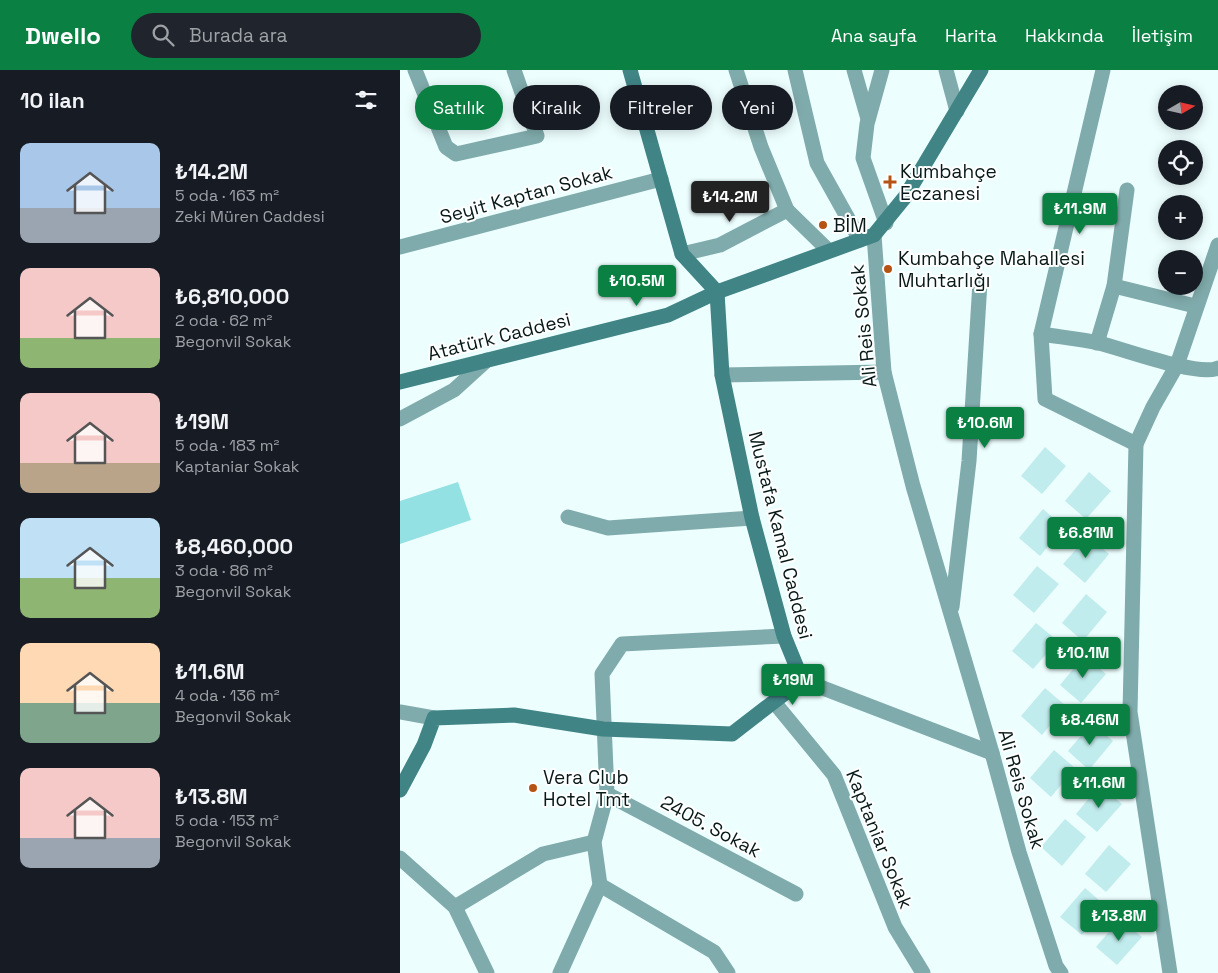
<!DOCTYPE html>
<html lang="tr">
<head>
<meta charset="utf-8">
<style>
  :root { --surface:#171b24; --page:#20242c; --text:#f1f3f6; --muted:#9ea1a6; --accent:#0b8043 }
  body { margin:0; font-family:"Space Grotesk",sans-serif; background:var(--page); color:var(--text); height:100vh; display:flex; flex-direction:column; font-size:19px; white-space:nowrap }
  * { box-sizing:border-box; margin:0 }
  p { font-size:16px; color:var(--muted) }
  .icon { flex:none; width:28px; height:28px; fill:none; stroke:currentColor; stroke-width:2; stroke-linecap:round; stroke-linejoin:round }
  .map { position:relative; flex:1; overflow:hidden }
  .drawer { display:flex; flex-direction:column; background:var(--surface); width:400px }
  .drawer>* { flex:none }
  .banner { position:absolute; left:15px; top:15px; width:475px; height:45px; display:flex; gap:10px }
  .needle { width:32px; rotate:81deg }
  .tools { position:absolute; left:758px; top:15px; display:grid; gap:10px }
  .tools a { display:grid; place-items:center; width:45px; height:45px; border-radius:50%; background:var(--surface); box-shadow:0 2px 12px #0003; font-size:25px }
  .price { position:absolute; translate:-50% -42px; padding:0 11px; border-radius:5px; background:var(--accent); color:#fff; font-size:16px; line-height:32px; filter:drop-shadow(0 1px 2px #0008) }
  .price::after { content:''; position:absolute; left:50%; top:30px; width:15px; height:11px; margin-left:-8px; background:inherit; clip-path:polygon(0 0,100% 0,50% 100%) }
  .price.active { background:#222; color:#fff }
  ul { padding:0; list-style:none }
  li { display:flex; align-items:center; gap:15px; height:125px; padding:0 20px }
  li span { display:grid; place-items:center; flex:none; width:140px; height:100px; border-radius:10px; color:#555 }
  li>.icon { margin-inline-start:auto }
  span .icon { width:60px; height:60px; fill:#fffc; stroke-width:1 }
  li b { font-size:21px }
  h2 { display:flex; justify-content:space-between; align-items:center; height:60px; padding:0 20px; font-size:21px }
  .chip { padding:0 18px; border-radius:22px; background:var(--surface); box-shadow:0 2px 12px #0003; font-size:18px; line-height:45px }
  .chip.active { background:var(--accent); color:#fff }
  header { display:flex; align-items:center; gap:30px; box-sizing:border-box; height:70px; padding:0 25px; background:var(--accent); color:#fff }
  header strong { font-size:24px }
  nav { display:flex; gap:28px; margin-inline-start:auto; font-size:18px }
  .search { width:350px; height:45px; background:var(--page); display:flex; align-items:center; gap:12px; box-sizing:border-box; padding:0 18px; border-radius:28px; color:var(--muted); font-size:19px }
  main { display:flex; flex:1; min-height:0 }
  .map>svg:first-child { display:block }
</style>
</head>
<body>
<header>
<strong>Dwello</strong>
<div class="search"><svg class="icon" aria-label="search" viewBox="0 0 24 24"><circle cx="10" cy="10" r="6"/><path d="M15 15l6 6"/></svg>Burada ara</div>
<nav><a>Ana sayfa</a><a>Harita</a><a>Hakkında</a><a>İletişim</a></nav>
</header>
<main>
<section class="drawer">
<h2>10 ilan<svg class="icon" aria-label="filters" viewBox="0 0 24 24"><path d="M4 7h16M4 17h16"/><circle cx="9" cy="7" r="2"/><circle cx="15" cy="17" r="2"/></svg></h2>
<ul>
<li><span style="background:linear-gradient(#a9c7e8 65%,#9aa5b1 0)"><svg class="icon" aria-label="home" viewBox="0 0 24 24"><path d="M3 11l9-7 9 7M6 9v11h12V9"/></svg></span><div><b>₺14.2M</b><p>5 oda · 163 m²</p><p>Zeki Müren Caddesi</p></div></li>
<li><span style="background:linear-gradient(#f6c9c9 70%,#8fb573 0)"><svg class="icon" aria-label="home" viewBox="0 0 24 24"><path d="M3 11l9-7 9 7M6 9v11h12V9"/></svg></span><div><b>₺6,810,000</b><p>2 oda · 62 m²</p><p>Begonvil Sokak</p></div></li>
<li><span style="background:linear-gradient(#f6c9c9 70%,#b9a48a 0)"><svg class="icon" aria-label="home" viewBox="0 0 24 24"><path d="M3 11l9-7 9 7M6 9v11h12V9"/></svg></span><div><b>₺19M</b><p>5 oda · 183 m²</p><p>Kaptaniar Sokak</p></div></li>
<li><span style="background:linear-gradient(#bfe0f5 60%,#8fb573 0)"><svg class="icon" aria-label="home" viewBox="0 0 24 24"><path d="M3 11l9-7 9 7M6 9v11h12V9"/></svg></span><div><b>₺8,460,000</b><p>3 oda · 86 m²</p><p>Begonvil Sokak</p></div></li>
<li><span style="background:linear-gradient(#ffd9b3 60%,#7fa58c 0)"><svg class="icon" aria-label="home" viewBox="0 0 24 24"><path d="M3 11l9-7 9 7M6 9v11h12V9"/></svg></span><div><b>₺11.6M</b><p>4 oda · 136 m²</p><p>Begonvil Sokak</p></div></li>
<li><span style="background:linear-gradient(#f6c9c9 70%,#9aa5b1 0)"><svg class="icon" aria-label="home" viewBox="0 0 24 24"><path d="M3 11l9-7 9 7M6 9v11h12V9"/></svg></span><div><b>₺13.8M</b><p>5 oda · 153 m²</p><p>Begonvil Sokak</p></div></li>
</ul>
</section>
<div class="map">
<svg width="818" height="903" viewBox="0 0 818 903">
  <rect width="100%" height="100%" fill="#edfefe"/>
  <polygon fill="#93e1e2" points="58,412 71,450 0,474 0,431"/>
  <g fill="#c1eced">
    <polygon points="645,377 666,396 642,424 621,406"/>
    <polygon points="689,402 711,421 686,449 665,431"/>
    <polygon points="643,439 664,457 640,486 619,468"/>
    <polygon points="688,466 709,484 685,513 663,494"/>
    <polygon points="637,496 659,514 634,543 613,525"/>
    <polygon points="686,524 707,542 683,571 662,553"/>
    <polygon points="636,553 658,571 633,599 612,581"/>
    <polygon points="684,586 706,604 681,633 660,615"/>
    <polygon points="645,618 666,636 642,665 621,646"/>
    <polygon points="692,653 713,671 689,700 668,681"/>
    <polygon points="654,680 675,698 651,727 630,708"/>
    <polygon points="700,715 722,734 697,762 676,744"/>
    <polygon points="665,749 686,767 662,796 641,777"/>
    <polygon points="709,775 731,794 706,822 685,804"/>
    <polygon points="685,818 706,836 682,865 660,847"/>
    <polygon points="720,849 742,867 717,895 696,877"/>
  </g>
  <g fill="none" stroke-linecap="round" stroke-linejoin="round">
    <g stroke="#80abac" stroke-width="15">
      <polyline points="15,0 46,77 56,84 137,66 114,0"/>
      <polyline points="336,0 361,77 387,140 428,180"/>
      <polyline points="395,0 417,93 460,170"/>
      <polyline points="454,0 468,49"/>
      <polyline points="482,0 467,54 463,88 486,153"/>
      <polyline points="546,0 557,41"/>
      <polyline points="703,0 641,264 645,329 736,374"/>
      <polyline points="474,165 484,302 513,416 592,683 619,782 656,896 661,903"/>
      <polyline points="0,177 261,109"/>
      <polyline points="282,184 320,175 387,140"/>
      <polyline points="714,216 795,236"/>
      <path d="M641 264C660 267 680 269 699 273 723 279 798 307 818 298"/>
      <polyline points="697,273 714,216 727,120"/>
      <polyline points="322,305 484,302"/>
      <polyline points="0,349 54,320 87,290"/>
      <polyline points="168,447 208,458 352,448"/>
      <polyline points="552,537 569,391 580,212"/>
      <polyline points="402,610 592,683"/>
      <polyline points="374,632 434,705 495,857 523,903"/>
      <polyline points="0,642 34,648"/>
      <polyline points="207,724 396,824"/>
      <polyline points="0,788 55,837 87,903"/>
      <polyline points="200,815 314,882 328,903"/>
      <polyline points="55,837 143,784 194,772"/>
      <polyline points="160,903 200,815 194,772 207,724 202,604 222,574 384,566"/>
      <polyline points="770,903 730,642 736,374 753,337 777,295 818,175"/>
    </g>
    <g stroke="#408486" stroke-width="15">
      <polyline points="0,312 268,245 317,222 474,165 505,127 581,0"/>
      <polyline points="0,720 24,675 34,648 114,645 203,659 332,664 402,610 384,566 352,448 322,305 317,222 282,184 230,0"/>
    </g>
  </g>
  <g fill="#b45314" stroke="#fff" stroke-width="2">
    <path d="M487.5 104.5h5v5h5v5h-5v5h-5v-5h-5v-5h5z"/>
    <circle cx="423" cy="155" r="5"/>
    <circle cx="488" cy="199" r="5"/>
    <circle cx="133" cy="718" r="5"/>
  </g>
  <g text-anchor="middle" stroke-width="4" stroke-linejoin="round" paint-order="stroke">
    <g font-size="19" fill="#071818" stroke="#fff" text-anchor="start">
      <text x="500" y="108">Kumbahçe<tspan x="500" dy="22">Eczanesi</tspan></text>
      <text x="433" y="162">BİM</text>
      <text x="498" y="195">Kumbahçe Mahallesi<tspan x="498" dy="22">Muhtarlığı</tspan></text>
      <text x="143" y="714">Vera Club<tspan x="143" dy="22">Hotel Tmt</tspan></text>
    </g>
    <g font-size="19" fill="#071818" stroke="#fff">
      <text transform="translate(126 124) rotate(-15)" y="7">Seyit Kaptan Sokak</text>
      <text transform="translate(463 256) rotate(-96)" y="7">Ali Reis Sokak</text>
      <text transform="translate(99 266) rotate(-14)" y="7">Atatürk Caddesi</text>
      <text transform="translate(381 465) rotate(76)" y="7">Mustafa Kamal Caddesi</text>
      <text transform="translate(622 719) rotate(74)" y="7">Ali Reis Sokak</text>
      <text transform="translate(311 756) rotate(28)" y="7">2405. Sokak</text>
      <text transform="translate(480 769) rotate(68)" y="7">Kaptaniar Sokak</text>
    </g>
  </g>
</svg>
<div class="tools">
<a><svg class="needle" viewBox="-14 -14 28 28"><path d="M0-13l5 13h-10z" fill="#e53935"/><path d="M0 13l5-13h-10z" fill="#9ea1a6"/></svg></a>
<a><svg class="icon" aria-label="locate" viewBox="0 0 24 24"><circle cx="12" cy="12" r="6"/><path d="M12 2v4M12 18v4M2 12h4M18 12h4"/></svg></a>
<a>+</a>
<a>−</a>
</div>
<b class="price active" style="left:330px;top:153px">₺14.2M</b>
<b class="price" style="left:680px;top:165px">₺11.9M</b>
<b class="price" style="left:237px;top:237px">₺10.5M</b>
<b class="price" style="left:585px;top:379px">₺10.6M</b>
<b class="price" style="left:686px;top:489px">₺6.81M</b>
<b class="price" style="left:683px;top:609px">₺10.1M</b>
<b class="price" style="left:393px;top:636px">₺19M</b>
<b class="price" style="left:690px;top:676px">₺8.46M</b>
<b class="price" style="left:699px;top:739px">₺11.6M</b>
<b class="price" style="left:719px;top:872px">₺13.8M</b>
<div class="banner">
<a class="chip active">Satılık</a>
<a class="chip">Kiralık</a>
<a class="chip">Filtreler</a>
<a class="chip">Yeni</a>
</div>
</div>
</main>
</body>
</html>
